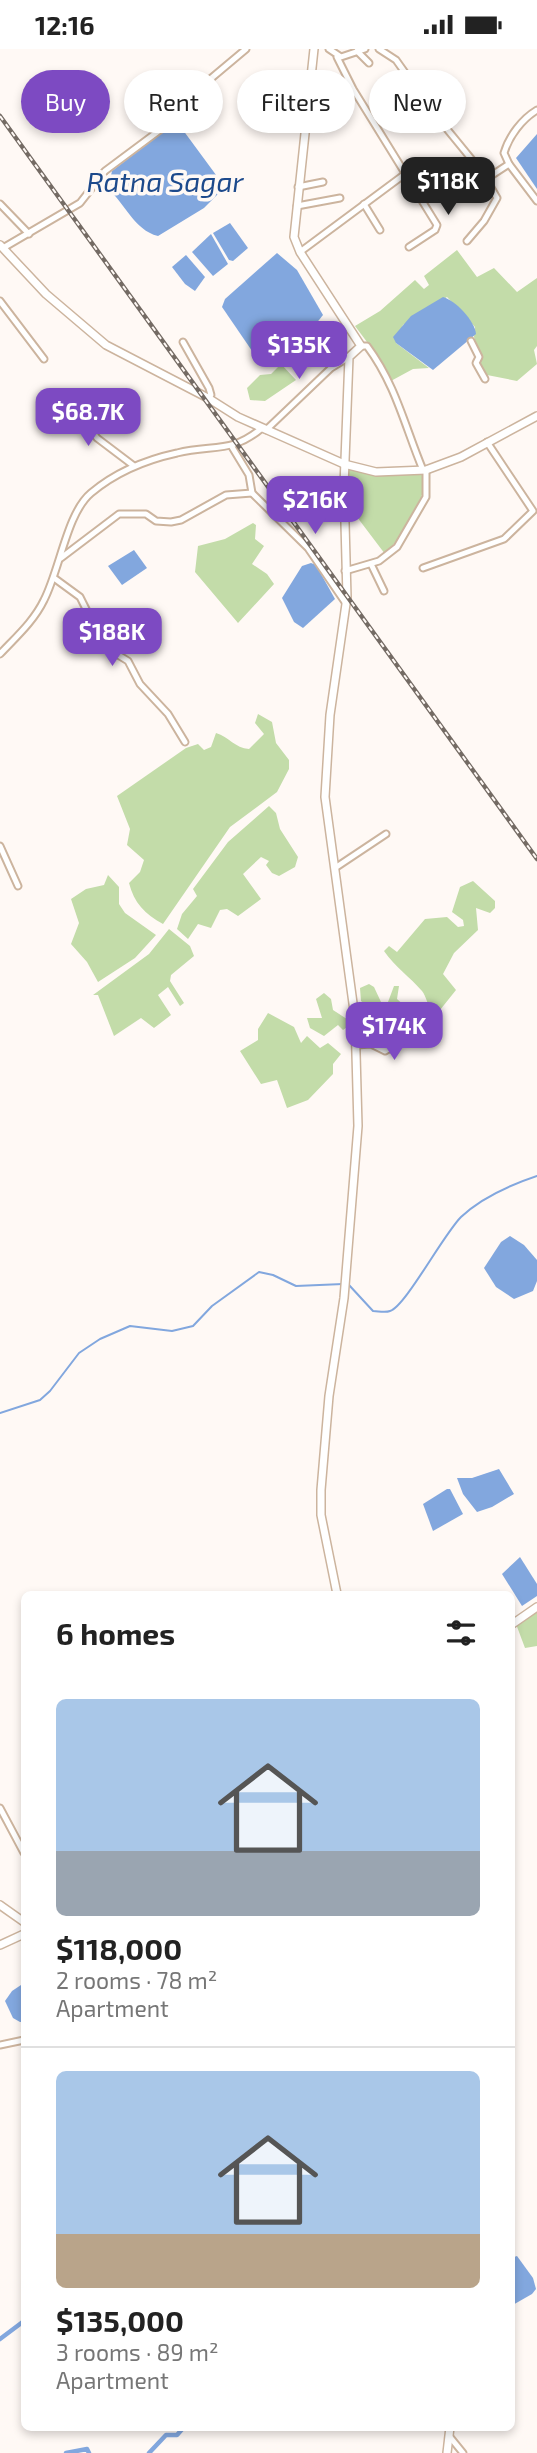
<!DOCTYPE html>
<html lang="en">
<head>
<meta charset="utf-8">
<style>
  :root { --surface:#fff; --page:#f6f6f6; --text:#222; --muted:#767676; --line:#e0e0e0; --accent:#7d4ac2 }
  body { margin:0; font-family:"Exo 2",sans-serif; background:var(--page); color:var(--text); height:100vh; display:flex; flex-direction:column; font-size:26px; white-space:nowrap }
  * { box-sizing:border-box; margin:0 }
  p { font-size:23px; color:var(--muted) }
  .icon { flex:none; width:38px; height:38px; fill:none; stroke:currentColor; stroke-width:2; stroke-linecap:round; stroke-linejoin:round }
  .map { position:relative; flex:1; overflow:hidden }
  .sheet { position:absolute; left:21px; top:1542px; width:494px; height:840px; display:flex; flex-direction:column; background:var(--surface); border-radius:10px; box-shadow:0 4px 10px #0003 }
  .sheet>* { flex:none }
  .top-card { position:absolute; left:21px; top:21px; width:495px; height:63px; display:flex; gap:14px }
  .price { position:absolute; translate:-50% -60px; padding:0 16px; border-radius:14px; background:var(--accent); color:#fff; font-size:23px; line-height:46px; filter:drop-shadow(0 2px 4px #0008) }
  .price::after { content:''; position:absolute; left:50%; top:42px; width:21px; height:16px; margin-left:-10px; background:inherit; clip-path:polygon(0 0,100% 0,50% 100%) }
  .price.selected { background:#222; color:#fff }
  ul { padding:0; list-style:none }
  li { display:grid; align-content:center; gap:14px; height:371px; padding:0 35px }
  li+li { border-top:2px solid var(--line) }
  li span { display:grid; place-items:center; height:217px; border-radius:10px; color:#555 }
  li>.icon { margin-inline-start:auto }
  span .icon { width:126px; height:126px; fill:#fffc; stroke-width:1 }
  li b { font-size:30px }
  h2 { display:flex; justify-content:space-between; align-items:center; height:84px; padding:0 35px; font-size:30px }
  .tag { padding:0 24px; border-radius:32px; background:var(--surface); box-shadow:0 4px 10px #0003; font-size:24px; line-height:63px }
  .tag.selected { background:var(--accent); color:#fff }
  .status { display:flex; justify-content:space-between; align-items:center; height:49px; padding:0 35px; background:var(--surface); direction:ltr }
  .status svg { height:19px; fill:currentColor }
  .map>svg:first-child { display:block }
</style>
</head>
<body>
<div class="status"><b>12:16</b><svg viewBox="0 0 49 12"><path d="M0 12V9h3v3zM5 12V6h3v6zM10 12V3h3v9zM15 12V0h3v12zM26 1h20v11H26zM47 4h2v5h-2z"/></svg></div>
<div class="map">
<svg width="537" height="2404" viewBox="0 0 537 2404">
  <rect width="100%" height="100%" fill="#fff9f5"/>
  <g fill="#c3dca9">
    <polygon points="457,201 477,228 494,219 517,243 537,229 537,297 534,301 537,315 517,332 487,326 479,313 481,307 474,288 475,278 447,248 403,276 396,294 429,319 413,320 389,333 370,297 355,277 380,262 415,231 424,240 429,236 424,227"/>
    <polygon points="281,315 296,331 265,352 250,351 247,339 260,326 271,325"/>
    <path d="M347 417 371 425 424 423C427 454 405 483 385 505L357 468 363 460 348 442Z"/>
    <polygon points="253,474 256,476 255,490 264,497 252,515 267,525 274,535 238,574 195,523 198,497 225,490"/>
    <path d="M258 665 272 673 276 694 289 711V720L277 743 230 778 163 875C145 865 134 854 129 834L140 823 144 811 127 796 130 780 117 747 186 699 198 695 204 701 211 698 216 684C229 688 235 699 249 700L264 685 255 674Z"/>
    <polygon points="269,757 276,764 280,780 298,808 295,818 279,827 272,824 266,816 269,812 261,808 243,825 261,850 238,867 227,860 220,861 211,879 198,875 188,890 177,880 182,865 197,847 193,840 228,793"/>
    <polygon points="108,826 119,838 119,855 125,864 156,886 135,909 98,933 87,913 71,895 79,874 71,850 86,840 104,836"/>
    <path d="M473 832 495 852V859L490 864 476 859 478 881 454 904 443 925 456 941 440 961 432 963C428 957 426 947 422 942 410 928 395 918 384 902L389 897 397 903 425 870 447 868 458 878 464 877 463 871 452 863 460 838Z"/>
    <polygon points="169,880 190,897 194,907 171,926 170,932 184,954 180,957 168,938 158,946 171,966 154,979 141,969 114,987 98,946 93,946 149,905"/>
    <polygon points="369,935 374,938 381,953 388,953 394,937 399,937 397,950 418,969 417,974 387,999 383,998 372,968 377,965 361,952 360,939"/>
    <polygon points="324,944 331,950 333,961 353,974 343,981 338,976 324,987 310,979 307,969 322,969 316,950"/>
    <polygon points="268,964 294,978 301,994 307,987 320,999 328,994 341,1005 333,1015 333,1025 308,1051 287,1059 277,1031 261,1035 240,1002 258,991 258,980"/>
    <polygon points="537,1562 537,1597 525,1599 516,1575"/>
  </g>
  <g fill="#82a7de">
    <path d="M172 76 180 77 219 130 220 143 204 159 158 187C134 181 125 154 108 140L112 122Z"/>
    <polygon points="537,85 537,140 516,109"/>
    <polygon points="230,174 248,199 233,212 229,211 213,184"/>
    <polygon points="211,185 228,215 213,227 192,203"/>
    <polygon points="277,204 297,221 323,266 315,276 261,315 222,258 225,250"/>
    <polygon points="186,206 205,228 195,242 185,235 172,218"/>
    <path d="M443 248C455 251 475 272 476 285L433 321 396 294 393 288 411 267Z"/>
    <polygon points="134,501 147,519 122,536 108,517"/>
    <polygon points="311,514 316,516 335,550 303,579 294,573 282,549 302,517"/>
    <polygon points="510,1187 524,1196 537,1211 537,1232 533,1242 514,1250 496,1238 484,1219 501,1193"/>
    <polygon points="499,1420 514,1445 492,1458 477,1463 463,1445 457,1429 472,1429"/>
    <polygon points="447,1440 450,1440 463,1465 433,1482 423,1455"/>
    <polygon points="520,1508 537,1535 537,1547 522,1557 502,1525"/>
    <polygon points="24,1934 24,1973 20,1973 13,1969 5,1952 12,1942"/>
    <polygon points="517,2207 533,2229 536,2240 532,2245 511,2257 511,2209"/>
  </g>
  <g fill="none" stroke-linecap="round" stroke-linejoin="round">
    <g stroke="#82a7de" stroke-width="2">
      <path d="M349 1236 373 1262C378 1262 385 1264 390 1262 405 1258 443 1186 461 1168 482 1148 510 1136 537 1127"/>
      <polyline points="0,1364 40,1351 50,1342 79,1304 100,1290 130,1277 172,1282 193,1277 212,1257 259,1223 273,1226 296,1237 343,1235"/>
    </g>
    <g stroke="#82a7de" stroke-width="4.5">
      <polyline points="0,2290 24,2272"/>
      <polyline points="66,2404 87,2400 89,2404"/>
      <polyline points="149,2404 166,2386 177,2386 184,2378"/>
    </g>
    <defs>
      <g id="street">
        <polyline points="329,0 341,8 365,0"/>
        <polyline points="379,0 396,11 433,63 482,123 497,149 484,172 467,192"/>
        <polyline points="357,2 369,14"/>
        <polyline points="337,8 353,40 437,176 435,181 409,198"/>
        <path d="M509 115 504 104C509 87 522 70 537 61"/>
        <polyline points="486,130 509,115 537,152"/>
        <polyline points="298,138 323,133"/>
        <polyline points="0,155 29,185"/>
        <polyline points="364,155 380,181"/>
        <polyline points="297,157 340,149"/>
        <polyline points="3,199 80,154 105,122 168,75 196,42 246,0"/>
        <polyline points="300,203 405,125"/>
        <polyline points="0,252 44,310"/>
        <polyline points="471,292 479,308 476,314 485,330"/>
        <polyline points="183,293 209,339 211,346 208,349"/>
        <path d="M361 297H367C396 336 405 378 423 421"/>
        <polyline points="72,354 97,389 134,417"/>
        <polyline points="266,381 331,319 349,308"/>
        <polyline points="252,444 308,499 345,553"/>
        <polyline points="61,509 119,465 146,465 156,472 171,473 181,471 226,446 252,444 249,426 232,398"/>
        <polyline points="371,515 384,542"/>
        <polyline points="423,519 504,490 533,462 487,393"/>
        <polyline points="345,522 379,512 397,498 426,448 426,421"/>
        <polyline points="54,529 80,548 101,590 110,601 128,612 140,635 168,665 185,693"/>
        <path d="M0 605C16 588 34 572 44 551 60 520 67 464 91 444 116 423 145 411 177 404 214 395 231 405 262 379"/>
        <polyline points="0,797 18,837"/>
        <polyline points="335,819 386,785"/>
        <polyline points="356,996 371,995 385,1002 421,981 426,981"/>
        <polyline points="0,1759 24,1804"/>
        <polyline points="0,1996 24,1991"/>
        <polyline points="450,2388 463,2404"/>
      </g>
      <g id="secondary">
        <polyline points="314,0 294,188 300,203 361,297 349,308 344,437 347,548 330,666 325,748 355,969 358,1077 344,1249 329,1347 321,1441 321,1466 337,1545"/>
        <polyline points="0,196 46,245 106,296 208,349 238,368 344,415 376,423 426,421 461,408 537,367"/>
        <polyline points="511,1576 537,1558"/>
        <polyline points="0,1856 24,1873"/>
        <polyline points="0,1896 24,1885"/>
        <polyline points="447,2404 450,2378"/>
      </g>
    </defs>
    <use href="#street" stroke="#ccb49e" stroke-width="9"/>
    <use href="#secondary" stroke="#ccb49e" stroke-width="10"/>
    <use href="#street" stroke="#fff" stroke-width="5"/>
    <use href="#secondary" stroke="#fff" stroke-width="7"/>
    <defs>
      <polyline id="rail" points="0,67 537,810"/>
    </defs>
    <use href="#rail" stroke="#746b64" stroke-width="4.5"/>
    <use href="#rail" stroke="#fff9f5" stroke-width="2" stroke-dasharray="5" stroke-linecap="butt"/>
  </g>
  <g text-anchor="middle" stroke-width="7" stroke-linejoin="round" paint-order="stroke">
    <g font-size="28" font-style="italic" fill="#1d4a8c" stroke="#fff9f5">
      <text x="165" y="143">Ratna Sagar</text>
    </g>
  </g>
</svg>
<b class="price selected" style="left:448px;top:168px">$118K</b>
<b class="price" style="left:299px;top:332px">$135K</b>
<b class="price" style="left:88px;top:399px">$68.7K</b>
<b class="price" style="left:315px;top:487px">$216K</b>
<b class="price" style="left:112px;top:619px">$188K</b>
<b class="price" style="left:394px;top:1013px">$174K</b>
<div class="top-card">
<a class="tag selected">Buy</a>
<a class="tag">Rent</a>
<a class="tag">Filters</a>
<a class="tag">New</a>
</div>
<section class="sheet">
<h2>6 homes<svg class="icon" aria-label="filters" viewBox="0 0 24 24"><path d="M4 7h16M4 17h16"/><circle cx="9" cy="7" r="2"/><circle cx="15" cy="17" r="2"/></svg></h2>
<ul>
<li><span style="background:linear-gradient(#a9c7e8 70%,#9aa5b1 0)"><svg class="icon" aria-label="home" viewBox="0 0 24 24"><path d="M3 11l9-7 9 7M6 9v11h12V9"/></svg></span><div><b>$118,000</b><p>2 rooms · 78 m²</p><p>Apartment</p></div></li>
<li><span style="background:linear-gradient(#a9c7e8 75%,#b9a48a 0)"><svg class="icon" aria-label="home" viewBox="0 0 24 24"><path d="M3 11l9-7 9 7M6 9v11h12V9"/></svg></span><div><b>$135,000</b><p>3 rooms · 89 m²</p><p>Apartment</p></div></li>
</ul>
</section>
</div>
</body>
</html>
